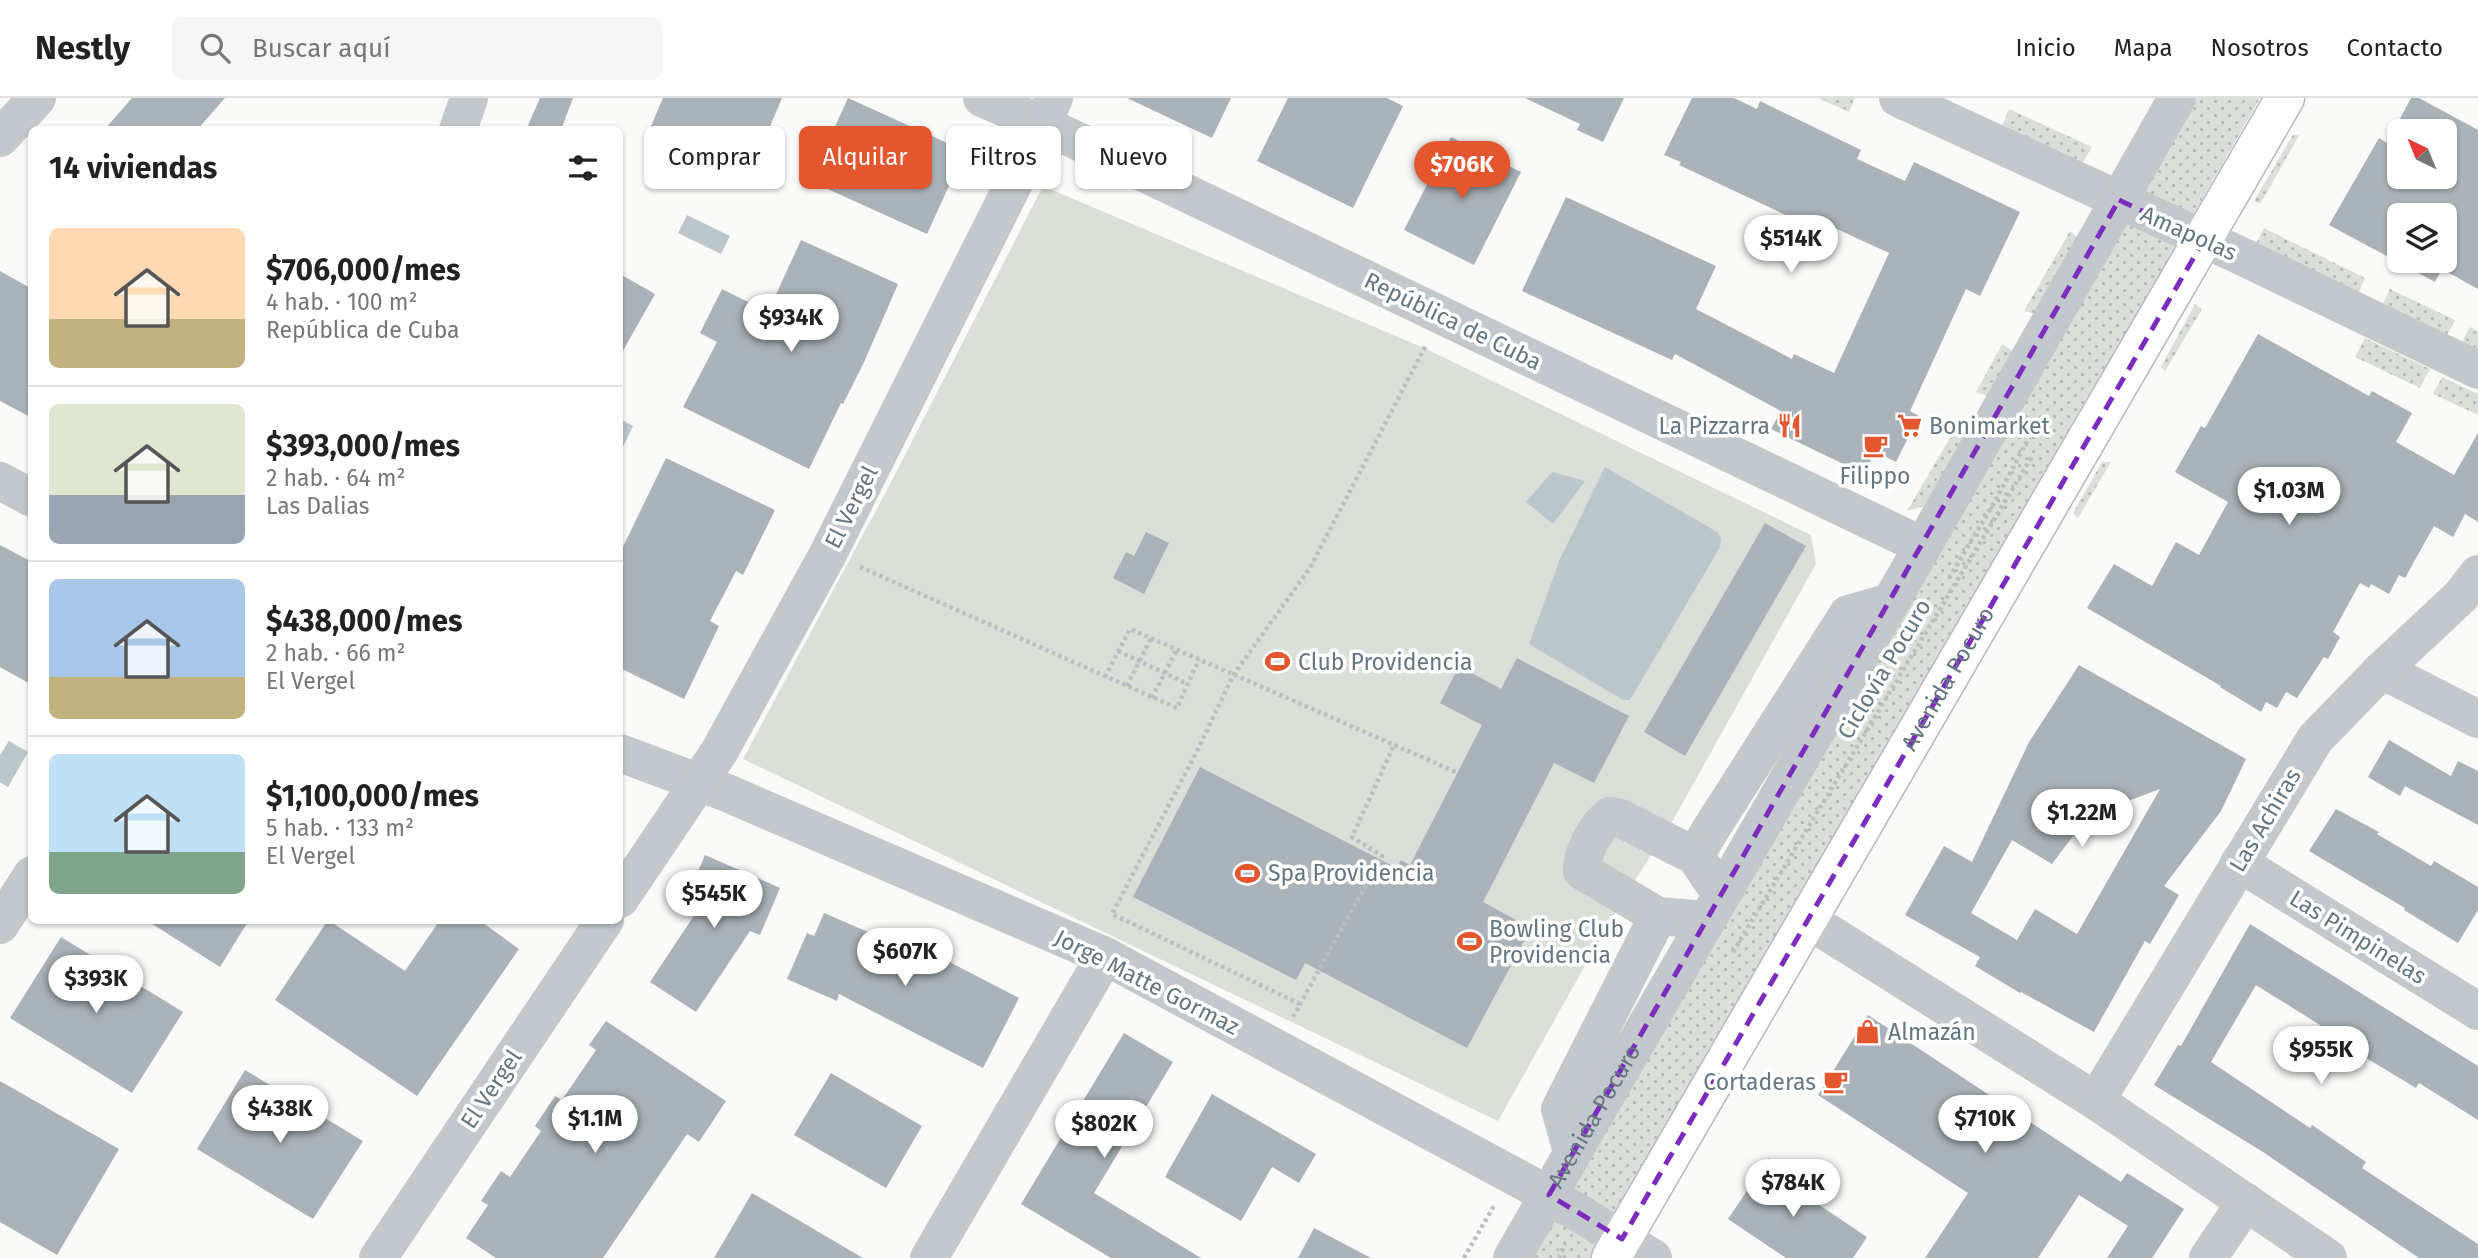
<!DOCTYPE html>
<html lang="es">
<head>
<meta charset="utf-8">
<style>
  :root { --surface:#fff; --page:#f6f6f6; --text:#222; --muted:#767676; --line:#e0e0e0; --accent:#e4572e }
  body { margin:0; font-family:"Fira Sans",sans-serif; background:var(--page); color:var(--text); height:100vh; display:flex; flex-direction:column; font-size:26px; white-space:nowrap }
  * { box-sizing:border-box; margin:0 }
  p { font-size:23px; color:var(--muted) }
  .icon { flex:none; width:38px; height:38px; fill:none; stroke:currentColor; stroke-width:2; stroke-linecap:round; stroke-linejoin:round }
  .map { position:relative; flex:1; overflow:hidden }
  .details { position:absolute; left:28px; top:28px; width:595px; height:798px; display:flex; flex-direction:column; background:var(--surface); border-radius:10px; box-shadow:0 2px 5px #0004 }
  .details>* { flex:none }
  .top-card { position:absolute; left:644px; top:28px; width:665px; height:63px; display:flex; gap:14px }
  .needle { width:46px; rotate:317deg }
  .tools { position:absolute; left:2387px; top:21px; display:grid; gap:14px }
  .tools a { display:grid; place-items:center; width:70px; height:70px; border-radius:10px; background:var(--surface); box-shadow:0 2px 5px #0004; font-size:35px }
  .price { position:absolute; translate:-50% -60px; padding:0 16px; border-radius:24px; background:#fff; color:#222; font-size:23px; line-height:46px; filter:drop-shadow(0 2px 4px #0008) }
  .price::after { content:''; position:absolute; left:50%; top:42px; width:21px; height:16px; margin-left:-10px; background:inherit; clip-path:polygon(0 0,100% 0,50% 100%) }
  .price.selected { background:var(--accent); color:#fff }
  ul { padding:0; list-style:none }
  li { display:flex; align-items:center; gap:21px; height:175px; padding:0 21px }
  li+li { border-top:2px solid var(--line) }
  li span { display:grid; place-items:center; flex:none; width:196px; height:140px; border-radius:10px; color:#555 }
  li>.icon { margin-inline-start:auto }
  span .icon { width:84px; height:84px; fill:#fffc; stroke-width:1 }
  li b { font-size:30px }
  h2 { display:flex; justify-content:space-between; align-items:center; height:84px; padding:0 21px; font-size:30px }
  .pill { padding:0 24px; border-radius:10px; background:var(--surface); box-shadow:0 2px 5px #0004; font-size:24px; line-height:63px }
  .pill.selected { background:var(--accent); color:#fff }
  header { display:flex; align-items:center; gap:42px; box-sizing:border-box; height:98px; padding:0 35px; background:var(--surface); border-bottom:2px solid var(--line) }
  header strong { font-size:33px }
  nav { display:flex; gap:38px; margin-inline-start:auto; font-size:24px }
  .search { width:490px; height:63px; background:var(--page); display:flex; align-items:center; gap:18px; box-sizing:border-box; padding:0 24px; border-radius:10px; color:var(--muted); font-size:26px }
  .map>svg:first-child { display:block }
</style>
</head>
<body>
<header>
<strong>Nestly</strong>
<div class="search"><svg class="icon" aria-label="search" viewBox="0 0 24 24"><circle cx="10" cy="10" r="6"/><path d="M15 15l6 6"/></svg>Buscar aquí</div>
<nav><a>Inicio</a><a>Mapa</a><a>Nosotros</a><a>Contacto</a></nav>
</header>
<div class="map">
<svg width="2478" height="1160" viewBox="0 0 2478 1160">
  <defs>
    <pattern id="green-dots" width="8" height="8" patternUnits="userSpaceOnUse" patternTransform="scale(1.75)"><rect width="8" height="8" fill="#dadfd7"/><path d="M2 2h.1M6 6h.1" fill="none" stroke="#b4b9b4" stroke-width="1.8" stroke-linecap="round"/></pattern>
  </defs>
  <rect width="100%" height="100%" fill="#fafaf8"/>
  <g fill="url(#green-dots)">
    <polygon points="1818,0 1855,0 1849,14"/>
    <polygon points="2197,0 2260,0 1597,1160 1526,1160"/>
    <polygon points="2009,11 2092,49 2083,64 2001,31"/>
    <polygon points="2300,36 2260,106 2254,103 2293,37"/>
    <polygon points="2264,130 2365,180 2357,198 2255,148"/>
    <polygon points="2070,133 2080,141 2035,216 2024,213"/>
    <polygon points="2390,191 2455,222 2445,241 2381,210"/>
    <polygon points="2195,206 2202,211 2165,273 2161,269"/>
    <polygon points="2470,229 2478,233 2478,254 2461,246"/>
    <polygon points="2365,240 2430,271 2420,290 2355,259"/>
    <polygon points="2002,246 2017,256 1991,299 1976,294"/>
    <polygon points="2442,279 2478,296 2478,317 2433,296"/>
    <polygon points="1954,333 1965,342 1928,407 1907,413"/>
    <polygon points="2102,364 2111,364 2078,420 2073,415"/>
  </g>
  <polygon fill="#dadfd7" points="1043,88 1424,250 1811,437 1816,466 1672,724 1615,814 1498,1023 743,661 888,390"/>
  <g fill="#bbc7cb">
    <polygon points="687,117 730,138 721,156 678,135"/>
    <polygon points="620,321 633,328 620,355"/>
    <polygon points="1605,369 1717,434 1721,440 1720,449 1630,602 1623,602 1529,546 1560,461"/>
    <polygon points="1552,374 1585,383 1553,426 1526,404"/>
    <polygon points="9,643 28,654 8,689 0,684 0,657"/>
  </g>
  <g fill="#aab3b9" fill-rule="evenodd">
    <polygon points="132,0 225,0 197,32 104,32"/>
    <polygon points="540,0 573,0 561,32 526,32"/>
    <polygon points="663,0 782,0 749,78 648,35"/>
    <polygon points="848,0 965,53 927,136 810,83"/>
    <polygon points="1127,0 1231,0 1212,40"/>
    <polygon points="1288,0 1387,0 1403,8 1353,110 1257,63"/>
    <polygon points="1525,0 1624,0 1603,44 1577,32 1580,26"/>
    <polygon points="1692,0 1734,0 1757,11 1760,3 1861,52 1857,61 1905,83 1914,64 2020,114 1980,198 1966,191 1910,313 1919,318 1896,364 1875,353 1864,376 1771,331 1781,313 1675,256 1672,262 1522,193 1566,99 1716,168 1696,211 1792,261 1794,256 1834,275 1889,155 1811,119 1807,127 1679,67 1681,64 1664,57"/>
    <path d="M2411 0H2419L2478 32V191L2442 171 2435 184 2329 127 2379 40 2387 45ZM2399 33H2445V79H2399ZM2399 117H2445V163H2399Z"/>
    <polygon points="1451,39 1521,74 1474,167 1404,132"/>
    <polygon points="801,142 898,186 865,262 843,306 841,305 809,371 683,309 717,244 700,235 722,191 768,214"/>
    <polygon points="0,173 32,191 32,320 0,303"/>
    <polygon points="620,176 655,196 620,258"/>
    <polygon points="2258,236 2369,298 2372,293 2412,315 2396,344 2454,377 2478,335 2478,424 2465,416 2453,439 2434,428 2405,480 2399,477 2389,496 2371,486 2369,490 2360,485 2333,534 2340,539 2328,561 2324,559 2297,600 2286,594 2277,610 2266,604 2261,614 2220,589 2221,588 2087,510 2114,466 2152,488 2176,444 2199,457 2228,404 2175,374 2201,328 2205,330"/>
    <polygon points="666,360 775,412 743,477 736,473 710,523 719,528 684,601 620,570 620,455"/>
    <polygon points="1765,425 1806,448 1685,658 1644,634"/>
    <polygon points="1146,434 1169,445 1144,496 1113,480 1126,454 1134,458"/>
    <polygon points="0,447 32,464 32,587 0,569"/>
    <polygon points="1517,560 1629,618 1594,685 1554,665 1483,804 1531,830 1467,950 1305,865 1296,882 1133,799 1200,669 1397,770 1401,762 1410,767 1482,627 1440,605 1459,568 1501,591"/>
    <path d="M2079 567 2246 661 2221 713 2164 788 2179 797 2150 846 2145 843 2094 934 2021 894 2020 895 1975 868 1980 859 1905 817 1944 748 1972 764 2029 644ZM2160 691 2077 836 2035 811 2017 842 1971 815 2012 742 2052 766 2088 718Z"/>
    <polygon points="2389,642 2451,678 2458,663 2478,673 2478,727 2405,688 2400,698 2368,679"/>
    <polygon points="2336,711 2379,734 2377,736 2431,768 2434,763 2478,789 2478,812 2458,845 2404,812 2405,810 2309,753"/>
    <polygon points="705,757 780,790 760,837 750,833 696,914 650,884 699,810 685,804"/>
    <polygon points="824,815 905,850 909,843 1019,900 983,970 839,896 837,903 787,881 807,835 814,838"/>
    <polygon points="146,822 249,822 220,869"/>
    <polygon points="328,822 405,873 440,822 479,822 519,851 417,998 275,902"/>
    <polygon points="2250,826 2478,968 2478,1022 2419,985 2416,990 2358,955 2360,952 2256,887 2211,964 2310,1030 2312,1027 2366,1064 2362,1070 2478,1146 2478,1160 2419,1160 2263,1054 2154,987 2178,947 2181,948"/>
    <polygon points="61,839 183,914 132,995 10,920"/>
    <polygon points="1868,917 2121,1084 2127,1075 2184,1111 2152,1160 2107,1160 2128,1128 2079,1097 2038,1160 1925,1160 1968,1095 1818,997"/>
    <polygon points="606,923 726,1003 699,1044 687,1036 603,1160 496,1160 466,1140 488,1107 481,1103 501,1073 510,1079 541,1033 535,1028 555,998 562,1002 596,952 589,947"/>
    <polygon points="1124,935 1173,964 1094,1095 1201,1160 1111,1160 1021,1106"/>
    <polygon points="245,972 363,1043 313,1121 197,1051"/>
    <polygon points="831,975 922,1028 886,1090 794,1037"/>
    <polygon points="0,983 119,1051 57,1157 0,1124"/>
    <polygon points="1212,996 1316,1056 1299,1085 1272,1069 1241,1123 1165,1079"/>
    <polygon points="1769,1060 1806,1085 1800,1094 1867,1139 1853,1160 1786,1160 1728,1121"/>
    <polygon points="752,1095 863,1160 714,1160"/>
    <polygon points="1314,1130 1371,1160 1298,1160"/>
  </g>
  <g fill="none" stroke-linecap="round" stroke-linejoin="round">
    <defs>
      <g id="major">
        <path id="s2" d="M1611 1160 2285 0"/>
      </g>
    </defs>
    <use href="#major" stroke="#b5babe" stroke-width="41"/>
    <g stroke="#bbbfc2" stroke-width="4.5" stroke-dasharray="3.5 3.5" stroke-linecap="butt">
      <polyline points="860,469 1177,610 1199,561"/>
      <polyline points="1949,480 1994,405 2031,336"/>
      <polyline points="1118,553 1188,586"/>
      <polyline points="1105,579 1130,531 1458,675"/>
      <polyline points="1127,588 1151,540"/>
      <polyline points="1152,600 1177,551"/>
      <polyline points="1733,854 2033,357"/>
      <polyline points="1300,906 1112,816 1195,657 1234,576 1310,470 1426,247"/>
      <polyline points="1293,919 1382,758 1352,739 1394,647"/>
      <polyline points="1464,1160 1495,1106"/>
      <polyline points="1559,1160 1565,1146"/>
    </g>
    <g stroke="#c3c8cc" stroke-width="38">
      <polyline points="982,0 1042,26 1923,448"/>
      <polyline points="1898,0 2239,157 2478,272"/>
      <polyline points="458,32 469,0"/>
      <polyline points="0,40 37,0"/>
      <polyline points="0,383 32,400"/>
      <polyline points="2382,572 2478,621"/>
      <polyline points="620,655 727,695 1105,858 1549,1097 1653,1160"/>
      <polyline points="1695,758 1709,734 1848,516 1891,504"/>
      <polyline points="2239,765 2478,913"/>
      <polyline points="620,801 719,654 828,456 1025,63 1054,0"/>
      <path d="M1706 822 1658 818 1582 773C1581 756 1596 728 1610 718L1620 720 1695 758 1721 796"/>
      <polyline points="1808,822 2096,1003 2328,1160"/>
      <polyline points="0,827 32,777"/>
      <polyline points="2096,1003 2315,641 2382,572 2461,498 2478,476"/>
      <polyline points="1572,1054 1560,1011 1658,818"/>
      <polyline points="378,1160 605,822"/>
      <polyline points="929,1160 1105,858"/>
      <path id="s1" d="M1512 1160 1923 448 2177 0"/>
      <polyline points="2208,1160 2246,1104"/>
    </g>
    <use href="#major" stroke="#fff" stroke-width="38"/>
  </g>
  <path fill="none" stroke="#7b2cbf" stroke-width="5" stroke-dasharray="14 9" stroke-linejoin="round" d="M2119 102 2204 142 1622 1141 1549 1097Z"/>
  <defs>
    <symbol id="restaurant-bare" viewBox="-9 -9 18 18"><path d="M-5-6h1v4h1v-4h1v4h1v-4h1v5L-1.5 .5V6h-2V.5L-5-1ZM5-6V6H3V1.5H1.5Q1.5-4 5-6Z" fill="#e4572e" stroke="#fff" stroke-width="2.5" paint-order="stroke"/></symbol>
    <symbol id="supermarket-bare" viewBox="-9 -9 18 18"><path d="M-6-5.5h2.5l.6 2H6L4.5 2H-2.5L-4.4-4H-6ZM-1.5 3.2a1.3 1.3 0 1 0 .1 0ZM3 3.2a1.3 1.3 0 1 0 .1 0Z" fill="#e4572e" stroke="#fff" stroke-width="2.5" paint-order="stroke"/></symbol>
    <symbol id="cafe-bare" viewBox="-9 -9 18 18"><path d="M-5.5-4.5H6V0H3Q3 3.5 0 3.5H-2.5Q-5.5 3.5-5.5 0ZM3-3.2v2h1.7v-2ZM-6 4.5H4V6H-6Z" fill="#e4572e" stroke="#fff" stroke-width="2.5" paint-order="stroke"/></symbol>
    <symbol id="stadium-bare" viewBox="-9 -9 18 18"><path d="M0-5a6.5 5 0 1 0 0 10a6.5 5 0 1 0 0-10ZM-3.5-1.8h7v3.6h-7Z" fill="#e4572e" stroke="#fff" stroke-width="2.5" paint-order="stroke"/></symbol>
    <symbol id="shop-bare" viewBox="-9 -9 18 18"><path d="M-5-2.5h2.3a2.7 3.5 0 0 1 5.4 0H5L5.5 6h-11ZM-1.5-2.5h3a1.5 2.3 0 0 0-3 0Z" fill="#e4572e" stroke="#fff" stroke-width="2.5" paint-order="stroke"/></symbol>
  </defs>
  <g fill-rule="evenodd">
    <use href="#restaurant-bare" x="1772" y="310" width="35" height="35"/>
    <use href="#supermarket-bare" x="1892" y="310" width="35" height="35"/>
    <use href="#cafe-bare" x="1858" y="330" width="35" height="35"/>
    <use href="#stadium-bare" x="1260" y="546" width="35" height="35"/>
    <use href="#stadium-bare" x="1230" y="758" width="35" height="35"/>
    <use href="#stadium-bare" x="1452" y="826" width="35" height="35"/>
    <use href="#shop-bare" x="1850" y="916" width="35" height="35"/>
    <use href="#cafe-bare" x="1818" y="966" width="35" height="35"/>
  </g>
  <g text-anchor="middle" stroke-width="7" stroke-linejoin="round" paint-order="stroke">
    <g font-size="23" fill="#657683" stroke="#fff">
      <text transform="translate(2189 135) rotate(24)" y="8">Amapolas</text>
      <text transform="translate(1453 223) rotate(26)" y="8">República de Cuba</text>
      <text transform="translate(851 409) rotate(-63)" y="8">El Vergel</text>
      <text transform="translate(1884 571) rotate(-59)" y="8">Ciclovía Pocuro</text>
      <text dy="8" stroke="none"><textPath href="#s2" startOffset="670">Avenida Pocuro</textPath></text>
      <text transform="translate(2265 722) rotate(-59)" y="8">Las Achiras</text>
      <text transform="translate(2358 839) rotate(32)" y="8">Las Pimpinelas</text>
      <text transform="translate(1147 884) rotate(27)" y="8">Jorge Matte Gormaz</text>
      <text transform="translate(491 991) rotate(-56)" y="8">El Vergel</text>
      <text dy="8" stroke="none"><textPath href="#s1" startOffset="164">Avenida Pocuro</textPath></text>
    </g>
    <g font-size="23" fill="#657683" stroke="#fff" text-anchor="start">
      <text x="1770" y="336" text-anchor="end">La Pizzarra</text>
      <text x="1929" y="336">Bonimarket</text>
      <text x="1875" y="386" text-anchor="middle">Filippo</text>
      <text x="1298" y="572">Club Providencia</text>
      <text x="1268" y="783">Spa Providencia</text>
      <text x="1489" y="839">Bowling Club<tspan x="1489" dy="26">Providencia</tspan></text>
      <text x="1888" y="942">Almazán</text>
      <text x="1816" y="992" text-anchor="end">Cortaderas</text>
    </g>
  </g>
</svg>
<div class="tools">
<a><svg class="needle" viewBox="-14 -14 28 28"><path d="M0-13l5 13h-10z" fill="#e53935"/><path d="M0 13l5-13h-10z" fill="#767676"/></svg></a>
<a><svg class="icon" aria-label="layers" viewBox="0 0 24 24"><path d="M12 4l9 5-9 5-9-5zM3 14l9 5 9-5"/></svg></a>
</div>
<b class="price selected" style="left:1462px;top:103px">$706K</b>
<b class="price" style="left:1791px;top:177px">$514K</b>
<b class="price" style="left:791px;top:256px">$934K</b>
<b class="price" style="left:2289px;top:429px">$1.03M</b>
<b class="price" style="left:2082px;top:751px">$1.22M</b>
<b class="price" style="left:714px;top:832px">$545K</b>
<b class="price" style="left:905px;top:890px">$607K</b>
<b class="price" style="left:96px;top:917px">$393K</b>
<b class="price" style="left:2321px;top:988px">$955K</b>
<b class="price" style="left:280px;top:1047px">$438K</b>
<b class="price" style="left:595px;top:1057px">$1.1M</b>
<b class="price" style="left:1985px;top:1057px">$710K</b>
<b class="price" style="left:1104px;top:1062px">$802K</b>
<b class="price" style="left:1793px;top:1121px">$784K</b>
<div class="top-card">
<a class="pill">Comprar</a>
<a class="pill selected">Alquilar</a>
<a class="pill">Filtros</a>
<a class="pill">Nuevo</a>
</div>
<section class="details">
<h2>14 viviendas<svg class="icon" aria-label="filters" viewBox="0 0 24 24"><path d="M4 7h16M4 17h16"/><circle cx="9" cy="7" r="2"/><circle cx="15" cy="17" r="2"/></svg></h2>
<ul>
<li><span style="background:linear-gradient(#ffd9b3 65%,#c2b280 0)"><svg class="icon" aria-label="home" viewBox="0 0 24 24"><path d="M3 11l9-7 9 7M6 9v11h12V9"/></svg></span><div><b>$706,000/mes</b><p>4 hab. · 100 m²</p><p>República de Cuba</p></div></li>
<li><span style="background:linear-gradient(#dfe7d0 65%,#9aa5b1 0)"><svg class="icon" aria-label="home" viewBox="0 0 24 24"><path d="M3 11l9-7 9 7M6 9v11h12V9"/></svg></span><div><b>$393,000/mes</b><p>2 hab. · 64 m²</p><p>Las Dalias</p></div></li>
<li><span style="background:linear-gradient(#a9c7e8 70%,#c2b280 0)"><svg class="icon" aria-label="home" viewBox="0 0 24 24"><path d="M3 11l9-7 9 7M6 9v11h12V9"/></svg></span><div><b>$438,000/mes</b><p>2 hab. · 66 m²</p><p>El Vergel</p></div></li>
<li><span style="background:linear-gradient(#bfe0f5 70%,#7fa58c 0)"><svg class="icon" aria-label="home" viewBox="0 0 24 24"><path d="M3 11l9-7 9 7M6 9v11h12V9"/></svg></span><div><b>$1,100,000/mes</b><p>5 hab. · 133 m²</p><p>El Vergel</p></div></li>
</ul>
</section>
</div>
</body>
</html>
